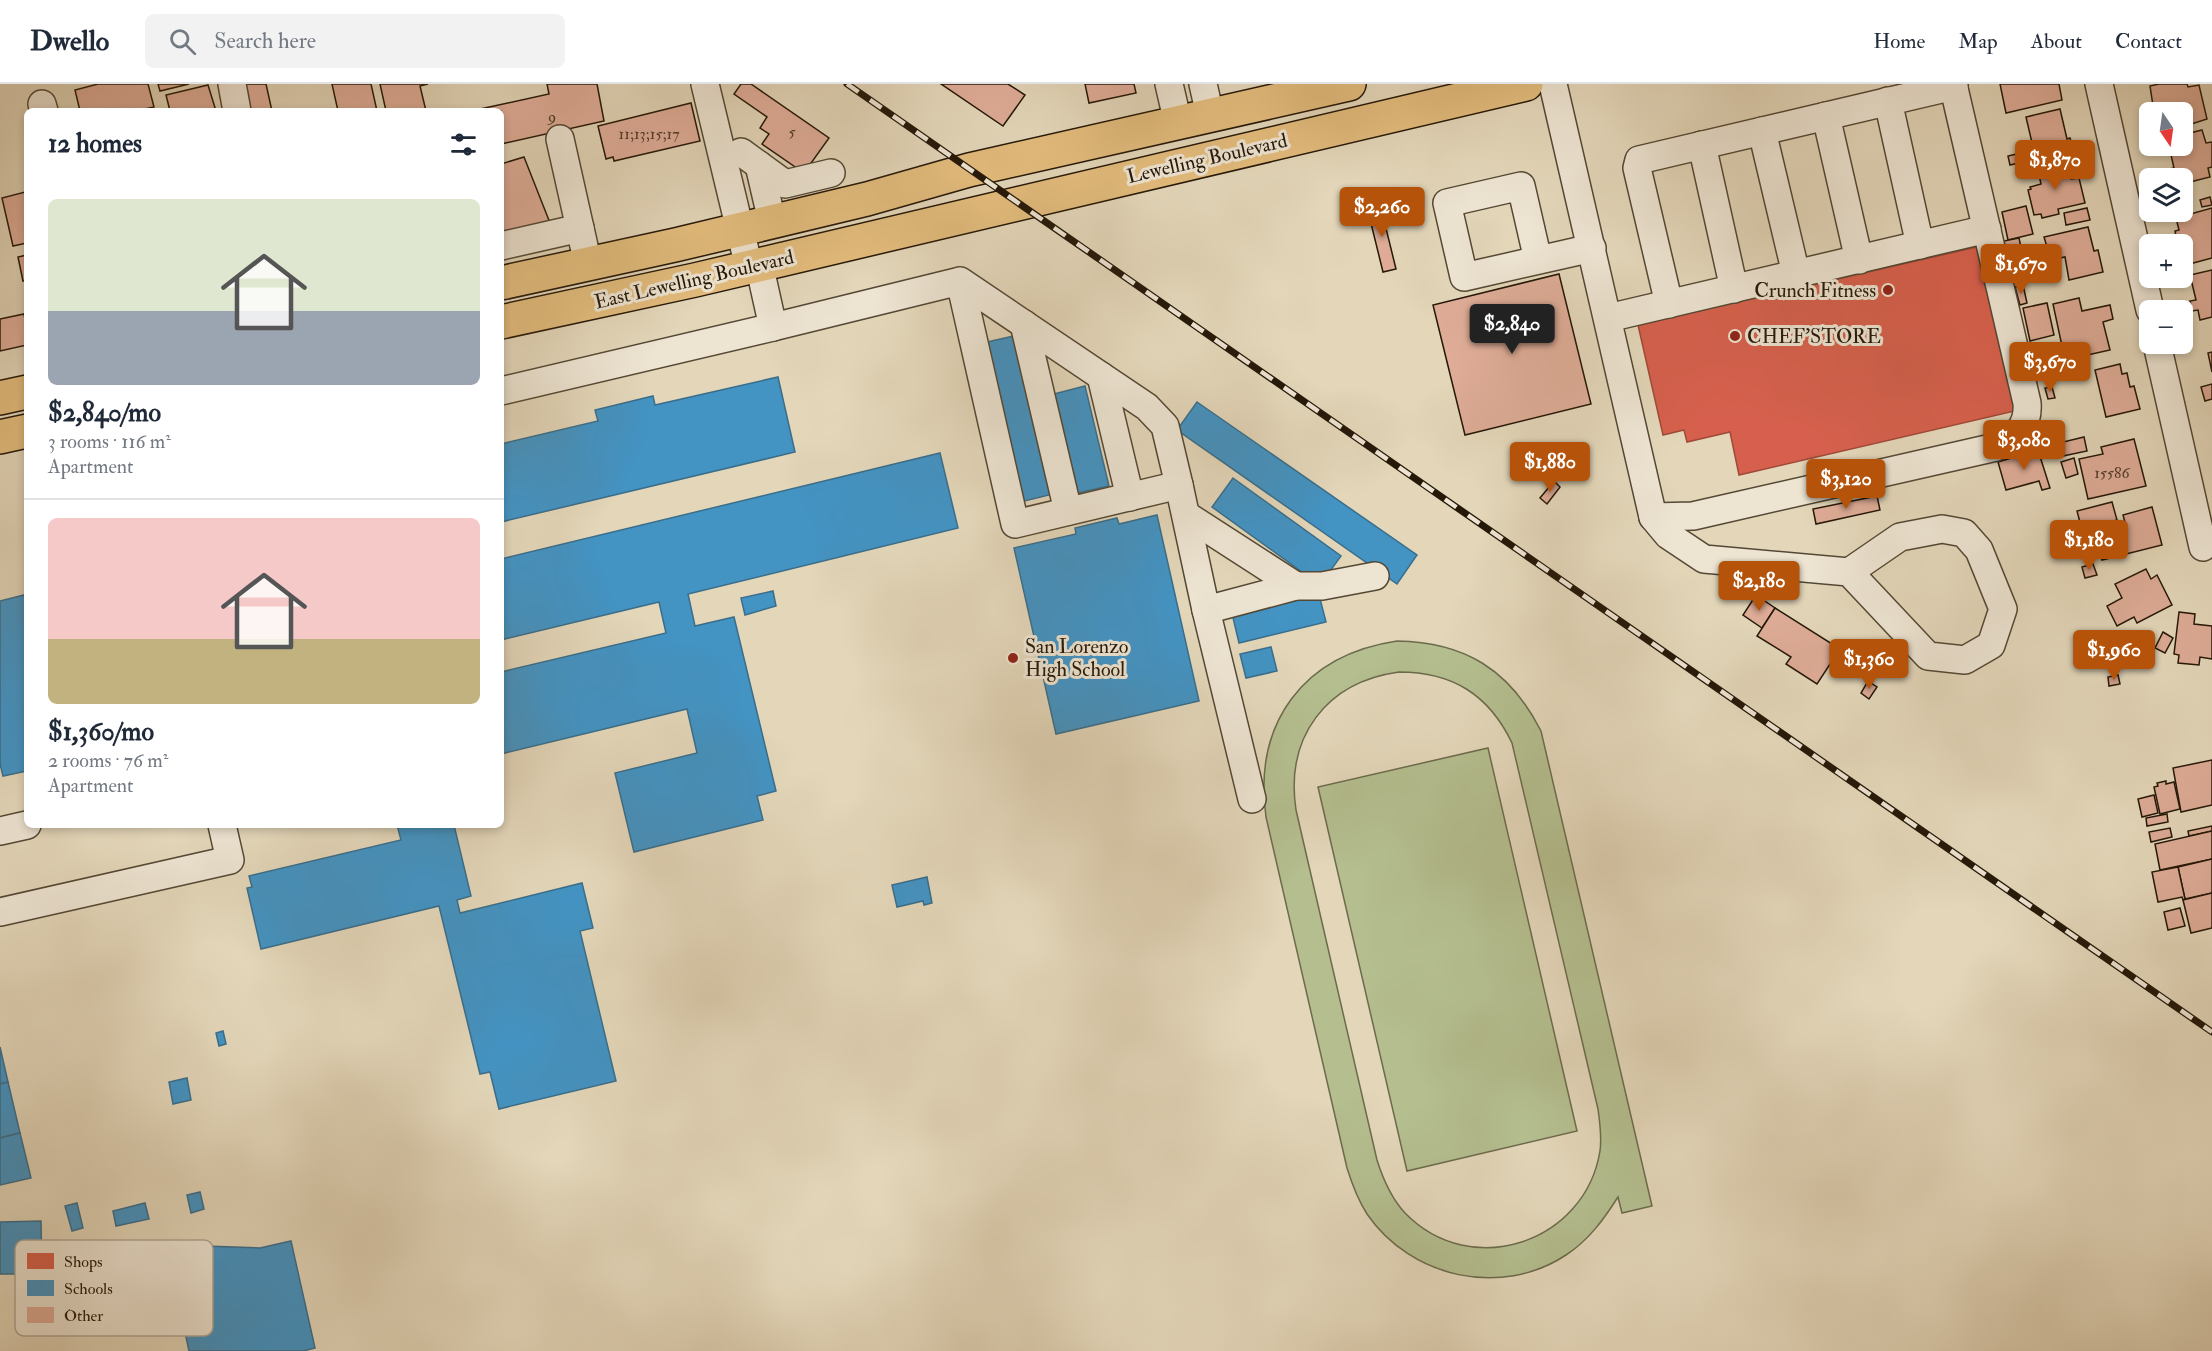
<!DOCTYPE html>
<html lang="en">
<head>
<meta charset="utf-8">
<style>
  :root { --surface:#fff; --page:#f2f2f3; --text:#1f2937; --muted:#747a83; --line:#e0e1e3; --accent:#b45309 }
  body { margin:0; font-family:"IM FELL Double Pica",serif; background:var(--page); color:var(--text); height:100vh; display:flex; flex-direction:column; font-size:22px; white-space:nowrap }
  * { box-sizing:border-box; margin:0 }
  p { font-size:20px; color:var(--muted) }
  .icon { flex:none; width:33px; height:33px; fill:none; stroke:currentColor; stroke-width:2; stroke-linecap:round; stroke-linejoin:round }
  .map { position:relative; flex:1; overflow:hidden }
  .panel { position:absolute; left:24px; top:24px; width:480px; height:720px; display:flex; flex-direction:column; background:var(--surface); border-radius:9px; box-shadow:0 3px 9px #0003 }
  .panel>* { flex:none }
  .needle { width:39px; rotate:167deg }
  .tools { position:absolute; left:2139px; top:18px; display:grid; gap:12px }
  .tools a { display:grid; place-items:center; width:54px; height:54px; border-radius:9px; background:var(--surface); box-shadow:0 3px 9px #0003; font-size:30px }
  .price { position:absolute; translate:-50% -51px; padding:0 14px; border-radius:6px; background:var(--accent); color:#fff; font-size:20px; line-height:39px; filter:drop-shadow(0 2px 3px #0008) }
  .price::after { content:''; position:absolute; left:50%; top:36px; width:18px; height:14px; margin-left:-9px; background:inherit; clip-path:polygon(0 0,100% 0,50% 100%) }
  .price.current { background:#222; color:#fff }
  ul { padding:0; list-style:none }
  li { display:grid; align-content:center; gap:12px; height:318px; padding:0 24px }
  li+li { border-top:2px solid var(--line) }
  li span { display:grid; place-items:center; height:186px; border-radius:9px; color:#555 }
  li>.icon { margin-inline-start:auto }
  span .icon { width:108px; height:108px; fill:#fffc; stroke-width:1 }
  li b { font-size:26px }
  h2 { display:flex; justify-content:space-between; align-items:center; height:72px; padding:0 24px; font-size:26px }
  header { display:flex; align-items:center; gap:36px; box-sizing:border-box; height:84px; padding:0 30px; background:var(--surface); border-bottom:2px solid var(--line) }
  header strong { font-size:28px }
  nav { display:flex; gap:33px; margin-inline-start:auto; font-size:21px }
  .search { width:420px; height:54px; background:var(--page); display:flex; align-items:center; gap:15px; box-sizing:border-box; padding:0 21px; border-radius:9px; color:var(--muted); font-size:22px }
  .map>svg:first-child { display:block }
</style>
</head>
<body>
<header>
<strong>Dwello</strong>
<div class="search"><svg class="icon" aria-label="search" viewBox="0 0 24 24"><circle cx="10" cy="10" r="6"/><path d="M15 15l6 6"/></svg>Search here</div>
<nav><a>Home</a><a>Map</a><a>About</a><a>Contact</a></nav>
</header>
<div class="map">
<svg width="2212" height="1267" viewBox="0 0 2212 1267">
  <rect width="100%" height="100%" fill="#e3d6b9"/>
  <filter id="stains"><feTurbulence type="fractalNoise" baseFrequency=".00333" numOctaves="4"/><feColorMatrix values="0 0 0 0 .2 0 0 0 0 .09 0 0 0 0 .02 0 0 0 .5 -.17"/></filter>
  <radialGradient id="worn" r=".72"><stop offset=".6" stop-color="#630" stop-opacity="0"/><stop offset="1" stop-color="#630" stop-opacity=".3"/></radialGradient>
  <g fill="#b4be8f" stroke="#6c6b4c" stroke-width="1.5" fill-rule="evenodd">
    <path d="M1397 557C1465 558 1510 586 1541 647L1652 1122 1622 1129 1618 1113C1604 1135 1589 1156 1566 1171 1501 1214 1411 1194 1367 1130 1358 1116 1352 1100 1347 1084L1266 733C1253 639 1303 571 1397 557ZM1399 588C1453 588 1489 611 1512 659L1598 1025C1600 1039 1602 1053 1600 1067 1585 1159 1471 1197 1405 1129 1391 1114 1383 1095 1377 1076L1296 726C1285 653 1326 598 1399 588Z"/>
    <polygon points="1488,664 1577,1047 1407,1087 1318,703"/>
  </g>
  <polygon fill="#d6604d" stroke="#a14a38" stroke-width="1.5" points="1981,162 2019,326 1739,391 1730,348 1687,358 1684,346 1663,351 1638,241"/>
  <g fill="#4393c3" stroke="#3a6e8b" stroke-width="1.5">
    <polygon points="1014,252 1053,410 1016,419 978,260"/>
    <polygon points="778,293 795,368 501,438 501,360 598,337 595,326 653,312 655,321"/>
    <polygon points="1085,302 1109,402 1073,410 1050,311"/>
    <polygon points="1197,318 1417,471 1397,500 1177,346"/>
    <polygon points="940,369 958,444 688,510 695,542 734,533 776,707 757,712 763,736 634,768 615,689 697,669 687,625 501,670 501,588 666,549 659,518 501,556 501,475"/>
    <polygon points="1233,394 1341,472 1320,501 1212,423"/>
    <polygon points="1157,431 1199,617 1056,650 1014,464 1076,450 1075,444 1117,434 1119,440"/>
    <polygon points="1317,503 1326,538 1239,559 1231,525"/>
    <polygon points="773,507 776,522 745,531 741,514"/>
    <polygon points="24,511 27,524 27,687 3,692 0,680 0,517"/>
    <polygon points="1271,563 1277,587 1246,594 1240,570"/>
    <polygon points="397,741 454,741 471,812 457,816 460,829 582,799 593,844 580,847 616,997 499,1025 490,988 480,990 439,822 261,865 247,804 252,803 249,792 401,756"/>
    <polygon points="927,793 932,819 924,821 923,817 897,823 892,801"/>
    <polygon points="223,947 226,960 219,962 216,949"/>
    <polygon points="0,963 8,998 0,1000"/>
    <polygon points="187,994 191,1016 173,1020 169,998"/>
    <polygon points="8,998 20,1049 0,1054 0,1000"/>
    <polygon points="20,1049 31,1094 0,1101 0,1054"/>
    <polygon points="200,1108 204,1125 191,1129 187,1111"/>
    <polygon points="77,1119 83,1144 72,1147 65,1122"/>
    <polygon points="145,1119 149,1135 116,1142 113,1127"/>
    <polygon points="41,1137 42,1190 0,1190 0,1138"/>
    <polygon points="291,1157 315,1264 303,1267 189,1267 174,1196 205,1189 205,1162 260,1164"/>
  </g>
  <g fill="#deac97" stroke="#251808" stroke-width="1.5">
    <polygon points="98,0 148,0 154,23 144,25 144,27 80,27 75,6"/>
    <polygon points="158,0 189,0 160,7"/>
    <polygon points="244,0 266,0 272,27 250,27"/>
    <polygon points="332,0 371,0 377,27 338,27"/>
    <polygon points="380,0 428,0 420,2 426,27 386,27"/>
    <polygon points="547,0 597,0 604,37 501,60 501,27 471,27 549,10"/>
    <polygon points="741,0 751,0 829,54 804,89 762,60 769,50 760,44 767,33 734,10"/>
    <polygon points="941,0 1008,0 1025,11 1003,42"/>
    <polygon points="1085,0 1134,0 1136,9 1089,19"/>
    <polygon points="2000,0 2059,0 2062,16 2006,29"/>
    <polygon points="2159,0 2187,0 2188,3 2199,1 2207,35 2182,43 2182,28 2154,28 2150,2"/>
    <polygon points="208,1 216,27 170,27 166,11"/>
    <polygon points="691,19 700,57 614,77 613,73 606,75 598,42"/>
    <polygon points="2060,25 2067,55 2070,54 2074,67 2036,76 2026,33"/>
    <polygon points="2202,46 2206,59 2212,58 2212,83 2208,84 2210,93 2182,100 2182,94 2168,94 2165,86 2174,84 2169,62 2182,62 2182,51"/>
    <polygon points="2021,69 2023,78 2010,81 2008,72"/>
    <polygon points="524,73 552,144 501,157 501,80"/>
    <polygon points="2067,78 2071,95 2079,94 2085,119 2058,125 2059,130 2042,134 2041,130 2034,131 2028,106 2031,105 2030,103 2041,100 2038,86"/>
    <polygon points="25,108 27,111 27,159 13,162 2,114"/>
    <polygon points="2210,113 2212,121 2202,123 2200,116"/>
    <polygon points="1380,120 1396,185 1383,188 1367,123"/>
    <polygon points="2026,122 2033,150 2008,156 2002,128"/>
    <polygon points="2087,124 2090,136 2066,141 2064,129"/>
    <polygon points="2212,124 2212,174 2182,182 2182,170 2185,169 2181,156 2177,157 2175,147 2179,146 2176,134"/>
    <polygon points="2088,143 2094,167 2098,166 2103,188 2069,196 2065,173 2051,176 2044,153"/>
    <polygon points="2019,154 2023,173 2008,177 2004,157"/>
    <polygon points="27,171 27,196 23,197 18,173"/>
    <polygon points="2212,186 2212,233 2200,236 2198,226 2192,227 2190,217 2196,216 2190,191"/>
    <polygon points="1559,190 1591,320 1465,351 1433,221"/>
    <polygon points="2023,201 2027,219 2020,221 2015,203"/>
    <polygon points="2079,214 2082,227 2110,221 2113,235 2103,238 2110,266 2065,276 2053,220"/>
    <polygon points="2047,219 2054,251 2030,257 2023,224"/>
    <polygon points="24,230 27,245 27,261 0,267 0,235"/>
    <polygon points="2212,268 2212,288 2208,269"/>
    <polygon points="2120,280 2122,290 2127,289 2130,303 2134,302 2140,325 2106,333 2095,286"/>
    <polygon points="2212,300 2212,315 2205,317 2201,303"/>
    <polygon points="2052,303 2055,314 2048,315 2045,304"/>
    <polygon points="2084,353 2087,367 2058,373 2055,360"/>
    <polygon points="2134,355 2146,402 2088,415 2079,375 2103,370 2101,363"/>
    <polygon points="2038,366 2050,404 2042,406 2039,397 2006,406 1998,378"/>
    <polygon points="2074,374 2078,390 2066,394 2061,378"/>
    <polygon points="1554,397 1560,403 1547,420 1540,414"/>
    <polygon points="1877,412 1880,426 1816,440 1813,425"/>
    <polygon points="2112,418 2117,436 2082,446 2077,427"/>
    <polygon points="2152,423 2162,461 2102,476 2095,450 2126,442 2123,431"/>
    <polygon points="2093,480 2097,491 2085,494 2082,483"/>
    <polygon points="2146,485 2151,495 2157,491 2172,521 2137,539 2134,533 2117,542 2107,522 2122,514 2115,500"/>
    <polygon points="1756,511 1775,524 1762,544 1743,531"/>
    <polygon points="1775,524 1840,565 1817,600 1786,580 1791,573 1757,552"/>
    <polygon points="2179,528 2195,530 2194,540 2212,542 2212,575 2200,573 2199,581 2178,579 2179,571 2174,570"/>
    <polygon points="2163,548 2173,554 2165,569 2155,564"/>
    <polygon points="2124,568 2128,577 2116,582 2112,573"/>
    <polygon points="2118,591 2120,600 2109,602 2108,593"/>
    <polygon points="1868,597 1877,603 1869,615 1861,609"/>
    <polygon points="2212,676 2212,721 2181,728 2173,684"/>
    <polygon points="2166,697 2166,700 2174,698 2180,725 2160,730 2154,703 2158,702 2157,699"/>
    <polygon points="2154,711 2158,729 2142,733 2138,715"/>
    <polygon points="2167,730 2168,738 2147,742 2146,734"/>
    <polygon points="2212,742 2212,747 2189,752 2188,747"/>
    <polygon points="2170,744 2172,753 2151,758 2149,748"/>
    <polygon points="2212,747 2212,775 2160,786 2155,760"/>
    <polygon points="2212,775 2212,809 2185,815 2178,783"/>
    <polygon points="2178,783 2185,815 2183,816 2182,813 2158,818 2152,788"/>
    <polygon points="2212,809 2212,844 2191,849 2183,816"/>
    <polygon points="2180,824 2185,842 2168,846 2164,828"/>
  </g>
  <g fill="none" stroke-linecap="round" stroke-linejoin="round">
    <defs>
      <g id="minor">
        <polyline points="232,0 237,27"/>
        <polyline points="705,0 749,183"/>
        <polyline points="1169,0 1178,39"/>
        <polyline points="1203,0 1210,31"/>
        <path d="M1553 0 1653 433 1693 432 1996 363C2016 354 2029 342 2027 319L1953 0"/>
        <polyline points="2099,0 2150,226"/>
        <polyline points="1888,17 1920,161"/>
        <polyline points="42,20 44,27"/>
        <polyline points="1826,32 1859,176"/>
        <polyline points="1762,47 1796,190"/>
        <polyline points="560,55 588,180"/>
        <polyline points="1702,61 1734,205"/>
        <polyline points="741,68 785,100 831,89"/>
        <polyline points="759,81 772,137"/>
        <polyline points="501,162 580,144"/>
        <polyline points="1538,176 1521,102 1447,119 1464,193 1592,164"/>
        <polyline points="759,180 773,243 960,197 1147,323 1165,342 1179,401 1015,440 960,197"/>
        <polyline points="1669,220 1637,84 1639,76 1954,2"/>
        <polyline points="1608,234 1987,145"/>
        <polyline points="1024,240 1068,427"/>
        <polyline points="2157,260 2203,463"/>
        <polyline points="1101,292 1130,413"/>
        <polyline points="501,307 773,243"/>
        <polyline points="1179,401 1206,526 1296,502 1322,502 1375,492"/>
        <polyline points="1186,431 1296,502"/>
        <polyline points="1653,433 1668,451 1704,475 1849,488 1928,572 1965,576 1991,561 2003,525 1979,466 1964,449 1942,445 1900,453 1849,488"/>
        <polyline points="1206,526 1252,715"/>
        <polyline points="0,747 27,741"/>
        <polyline points="0,828 230,776 222,741"/>
      </g>
      <g id="major">
        <polyline points="501,199 675,161 867,115 969,86 1349,0"/>
        <polyline points="501,238 695,196 1526,0"/>
        <polyline points="0,314 27,308"/>
        <polyline points="0,353 27,347"/>
      </g>
    </defs>
    <use href="#minor" stroke="#544834" stroke-width="30"/>
    <use href="#major" stroke="#251808" stroke-width="36"/>
    <use href="#minor" stroke="#ede4d2" stroke-width="27"/>
    <use href="#major" stroke="#e2bb7c" stroke-width="33"/>
    <defs>
      <polyline id="rail" points="847,0 2212,948"/>
    </defs>
    <use href="#rail" stroke="#251808" stroke-width="7"/>
    <use href="#rail" stroke="#ede4d2" stroke-width="4.5" stroke-dasharray="14" stroke-linecap="butt"/>
  </g>
  <g fill="#8f2418" stroke="#ede4d2" stroke-width="2">
    <circle cx="1888" cy="206" r="6"/>
    <circle cx="1735" cy="252" r="6"/>
    <circle cx="1013" cy="574" r="6"/>
  </g>
  <g text-anchor="middle" stroke-width="6" stroke-linejoin="round" paint-order="stroke">
    <g font-size="16" fill="#533d2c">
      <text x="552" y="38">9</text>
      <text x="792" y="53">5</text>
      <text x="649" y="55">11;13;15;17</text>
      <text x="2112" y="394">15586</text>
    </g>
    <g font-size="20" fill="#251808" stroke="#ede4d2">
      <text transform="translate(1207 74) rotate(-13)" y="7">Lewelling Boulevard</text>
      <text transform="translate(694 195) rotate(-13)" y="7">East Lewelling Boulevard</text>
    </g>
    <g font-size="20" fill="#251808" stroke="#ede4d2" text-anchor="start">
      <text x="1876" y="213" text-anchor="end">Crunch Fitness</text>
      <text x="1747" y="259">CHEF'STORE</text>
      <text x="1025" y="569">San Lorenzo<tspan x="1025" dy="23">High School</tspan></text>
    </g>
  </g>
  <rect x="15" y="1156" width="198" height="96" rx="9" fill="#ede4d2" stroke="#b1a795" stroke-width="1.5"/>
  <rect x="27" y="1169" width="27" height="16" fill="#d6604d"/>
  <rect x="27" y="1196" width="27" height="16" fill="#4393c3"/>
  <rect x="27" y="1223" width="27" height="16" fill="#deac97"/>
  <g font-size="16" fill="#251808">
    <text x="64" y="1183">Shops</text>
    <text x="64" y="1210">Schools</text>
    <text x="64" y="1237">Other</text>
  </g>
  <rect width="100%" height="100%" filter="url(#stains)"/>
  <rect width="100%" height="100%" fill="url(#worn)"/>
</svg>
<div class="tools">
<a><svg class="needle" viewBox="-14 -14 28 28"><path d="M0-13l5 13h-10z" fill="#e53935"/><path d="M0 13l5-13h-10z" fill="#747a83"/></svg></a>
<a><svg class="icon" aria-label="layers" viewBox="0 0 24 24"><path d="M12 4l9 5-9 5-9-5zM3 14l9 5 9-5"/></svg></a>
<a>+</a>
<a>−</a>
</div>
<b class="price" style="left:2055px;top:107px">$1,870</b>
<b class="price" style="left:1382px;top:154px">$2,260</b>
<b class="price" style="left:2021px;top:211px">$1,670</b>
<b class="price current" style="left:1512px;top:271px">$2,840</b>
<b class="price" style="left:2050px;top:309px">$3,670</b>
<b class="price" style="left:2024px;top:387px">$3,080</b>
<b class="price" style="left:1550px;top:409px">$1,880</b>
<b class="price" style="left:1846px;top:426px">$3,120</b>
<b class="price" style="left:2089px;top:487px">$1,180</b>
<b class="price" style="left:1759px;top:528px">$2,180</b>
<b class="price" style="left:2114px;top:597px">$1,960</b>
<b class="price" style="left:1869px;top:606px">$1,360</b>
<section class="panel">
<h2>12 homes<svg class="icon" aria-label="filters" viewBox="0 0 24 24"><path d="M4 7h16M4 17h16"/><circle cx="9" cy="7" r="2"/><circle cx="15" cy="17" r="2"/></svg></h2>
<ul>
<li><span style="background:linear-gradient(#dfe7d0 60%,#9aa5b1 0)"><svg class="icon" aria-label="home" viewBox="0 0 24 24"><path d="M3 11l9-7 9 7M6 9v11h12V9"/></svg></span><div><b>$2,840/mo</b><p>3 rooms · 116 m²</p><p>Apartment</p></div></li>
<li><span style="background:linear-gradient(#f6c9c9 65%,#c2b280 0)"><svg class="icon" aria-label="home" viewBox="0 0 24 24"><path d="M3 11l9-7 9 7M6 9v11h12V9"/></svg></span><div><b>$1,360/mo</b><p>2 rooms · 76 m²</p><p>Apartment</p></div></li>
</ul>
</section>
</div>
</body>
</html>
